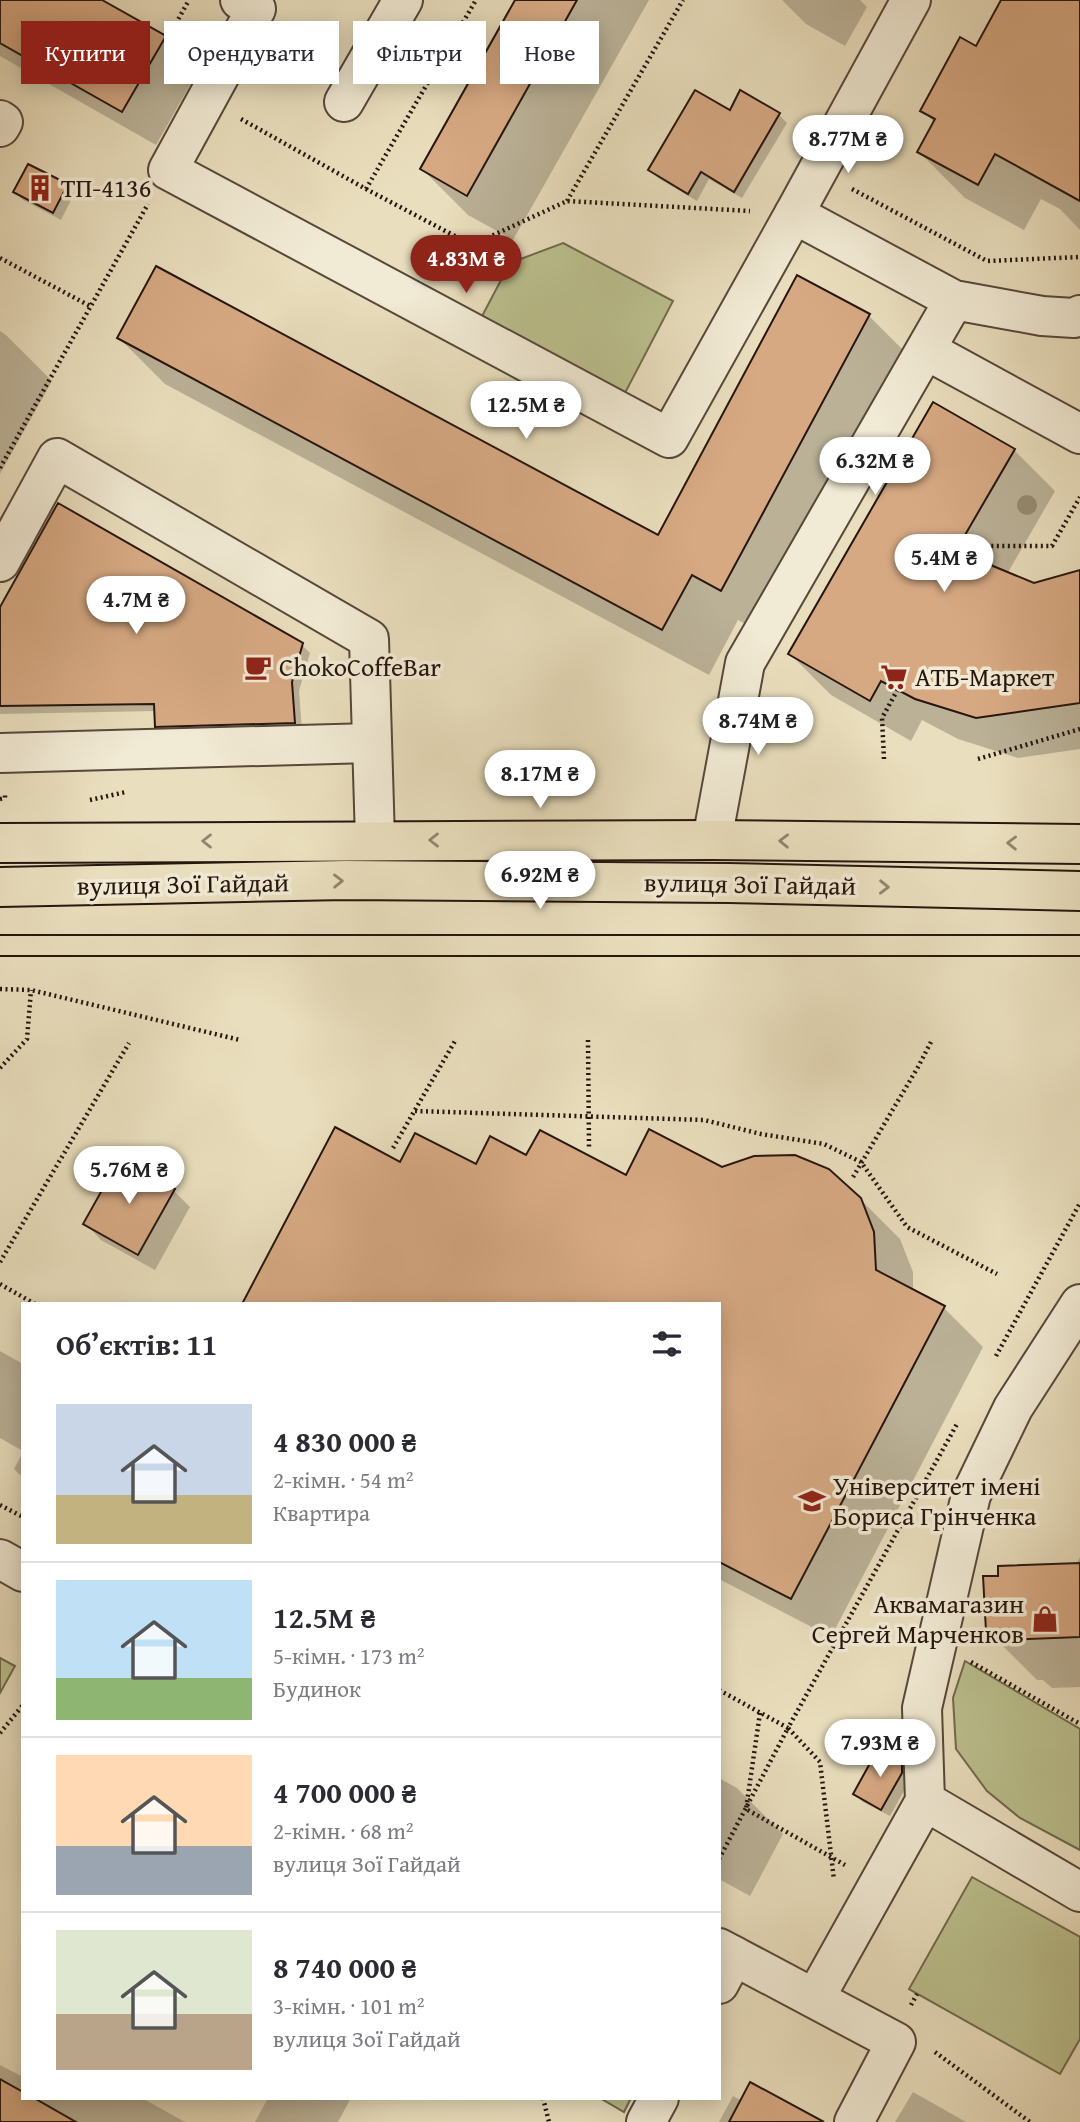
<!DOCTYPE html>
<html lang="uk">
<head>
<meta charset="utf-8">
<style>
  :root { --surface:#fff; --page:#f2f2f3; --text:#2b2b33; --muted:#7c7c81; --line:#e1e1e2; --accent:#8f2418 }
  body { margin:0; font-family:"Gentium Book Plus",serif; background:var(--page); color:var(--text); height:100vh; display:flex; flex-direction:column; font-size:26px; white-space:nowrap }
  * { box-sizing:border-box; margin:0 }
  p { font-size:23px; color:var(--muted) }
  .icon { flex:none; width:38px; height:38px; fill:none; stroke:currentColor; stroke-width:2; stroke-linecap:round; stroke-linejoin:round }
  .map { position:relative; flex:1; overflow:hidden }
  .side { position:absolute; left:21px; top:1302px; width:700px; height:798px; display:flex; flex-direction:column; background:var(--surface); border-radius:0px; box-shadow:0 4px 18px #0003 }
  .side>* { flex:none }
  .hud { position:absolute; left:21px; top:21px; width:700px; height:63px; display:flex; gap:14px }
  .price { position:absolute; translate:-50% -60px; padding:0 16px; border-radius:24px; background:#fff; color:#222; font-size:23px; line-height:46px; filter:drop-shadow(0 2px 4px #0008) }
  .price::after { content:''; position:absolute; left:50%; top:42px; width:21px; height:16px; margin-left:-10px; background:inherit; clip-path:polygon(0 0,100% 0,50% 100%) }
  .price.active { background:var(--accent); color:#fff }
  ul { padding:0; list-style:none }
  li { display:flex; align-items:center; gap:21px; height:175px; padding:0 35px }
  li+li { border-top:2px solid var(--line) }
  li span { display:grid; place-items:center; flex:none; width:196px; height:140px; border-radius:0px; color:#555 }
  li>.icon { margin-inline-start:auto }
  span .icon { width:84px; height:84px; fill:#fffc; stroke-width:1 }
  li b { font-size:30px }
  h2 { display:flex; justify-content:space-between; align-items:center; height:84px; padding:0 35px; font-size:30px }
  .tag { padding:0 24px; border-radius:0px; background:var(--surface); box-shadow:0 4px 18px #0003; font-size:24px; line-height:63px }
  .tag.active { background:var(--accent); color:#fff }
  .map>svg:first-child { display:block }
</style>
</head>
<body>
<div class="map">
<svg width="1080" height="2122" viewBox="0 0 1080 2122">
  <rect width="100%" height="100%" fill="#e9debd"/>
  <filter id="stains"><feTurbulence type="fractalNoise" baseFrequency=".00286" numOctaves="4"/><feColorMatrix values="0 0 0 0 .2 0 0 0 0 .09 0 0 0 0 .02 0 0 0 .5 -.17"/></filter>
  <radialGradient id="worn" r=".72"><stop offset=".6" stop-color="#630" stop-opacity="0"/><stop offset="1" stop-color="#630" stop-opacity=".3"/></radialGradient>
  <g fill="#bbc08e" stroke="#706b4e" stroke-width="2">
    <polygon points="563,243 673,301 625,393 481,318 510,263"/>
    <polygon points="0,1658 15,1666 0,1693"/>
    <polygon points="965,1661 1080,1729 1080,1850 1020,1818 987,1791 956,1749 953,1698"/>
    <polygon points="972,1877 1080,1937 1080,2039 1060,2074 909,1989"/>
    <polygon points="600,2098 631,2098 624,2112"/>
  </g>
  <g fill="#0003">
    <polygon points="0,0 99,0 165,38 198,71 156,145 0,56"/>
    <polygon points="518,0 649,0 513,240 468,215 422,169"/>
    <polygon points="782,0 860,0 867,7 845,46 806,24"/>
    <polygon points="1003,0 1080,0 1080,230 1060,209 1041,199 1024,230 965,198 919,152 935,123 922,110 976,48"/>
    <polygon points="730,112 779,115 787,123 742,198 709,179 697,201 658,178 650,170"/>
    <polygon points="67,186 74,194 61,220 23,200 15,192"/>
    <polygon points="869,316 915,362 768,636 738,620 709,675 165,384 119,338 658,537"/>
    <polygon points="0,331 6,335 52,381 0,474"/>
    <polygon points="1014,450 1055,491 1007,574 1034,585 1080,572 1080,749 1018,758 958,739 922,720 911,741 831,695 790,654"/>
    <polygon points="0,611 302,645 310,653 299,691 302,730 164,734 156,726 156,711 0,714"/>
    <polygon points="527,1158 626,1177 722,1169 860,1199 900,1239 913,1272 913,1292 944,1308 983,1347 831,1637 719,1579 719,1304 401,1164 476,1167"/>
    <polygon points="174,1191 190,1207 155,1270 101,1240 85,1223"/>
    <polygon points="0,1351 23,1364 23,1451 0,1438"/>
    <polygon points="23,1452 23,1478 14,1469"/>
    <polygon points="1080,1557 1080,1687 1052,1688 1043,1680 1037,1680 987,1630 1076,1565"/>
    <polygon points="901,1761 909,1770 909,1782 890,1816 863,1802 855,1794"/>
    <polygon points="719,1778 737,1788 783,1834 750,1896 719,1879"/>
    <polygon points="0,2065 23,2077 23,2098 142,2098 185,2122 0,2122"/>
    <polygon points="913,2092 966,2122 895,2122"/>
    <polygon points="733,2096 742,2101 814,2122 719,2122"/>
    <polygon points="268,2098 351,2098 338,2122 255,2122"/>
  </g>
  <g fill="#d6a983" stroke="#26160e" stroke-width="2">
    <polygon points="0,0 102,0 166,36 122,112 0,43"/>
    <polygon points="515,0 577,0 467,196 420,169"/>
    <polygon points="1001,0 1080,0 1080,201 995,154 978,185 917,152 935,119 920,111 960,37 976,46"/>
    <polygon points="695,90 730,110 740,90 780,113 734,192 701,172 688,194 648,170"/>
    <polygon points="28,164 68,184 53,213 13,192"/>
    <polygon points="156,266 658,535 797,275 870,314 721,591 692,575 662,630 117,338"/>
    <polygon points="933,402 1015,449 958,547 993,566 1034,583 1080,570 1080,703 976,718 915,699 881,681 870,701 788,654"/>
    <polygon points="58,503 303,643 292,682 295,723 155,727 154,704 0,706 0,607"/>
    <polygon points="335,1127 400,1162 415,1133 476,1164 490,1136 526,1155 540,1130 626,1175 649,1129 722,1167 754,1156 795,1155 829,1169 861,1198 874,1232 876,1270 945,1306 791,1599 719,1562 719,1304 242,1304"/>
    <polygon points="120,1158 175,1189 138,1255 83,1224"/>
    <polygon points="1080,1563 1080,1637 1001,1640 1000,1631 986,1631 983,1576 998,1576 998,1566"/>
    <polygon points="879,1747 902,1760 902,1773 881,1810 853,1794"/>
    <polygon points="0,2079 23,2092 23,2098 34,2098 76,2122 0,2122"/>
    <polygon points="750,2082 824,2122 729,2122"/>
  </g>
  <g fill="none" stroke-linecap="round" stroke-linejoin="round">
    <defs>
      <g id="minor">
        <polyline points="240,0 256,9 168,170 669,438 794,214"/>
        <polyline points="911,0 794,214 954,300 1042,316 1074,318 1080,315"/>
        <polyline points="344,102 403,0"/>
        <polyline points="0,120 3,122 0,127"/>
        <polyline points="926,350 1080,434"/>
        <polyline points="0,562 57,458 369,639 375,840"/>
        <polyline points="0,753 371,743"/>
        <polyline points="712,840 745,663 954,300"/>
        <polyline points="0,1559 23,1572"/>
        <polyline points="925,1801 1080,1892"/>
        <polyline points="719,1948 896,2042 854,2122"/>
        <polyline points="719,1984 734,1956"/>
        <polyline points="815,1998 925,1801 922,1708 971,1495 1013,1408 1080,1304"/>
        <polyline points="646,2122 659,2098"/>
      </g>
      <g id="major">
        <polyline points="0,843 712,840 1080,844"/>
        <polyline points="0,887 346,880 729,883 1080,891"/>
      </g>
    </defs>
    <use href="#minor" stroke="#57483a" stroke-width="42"/>
    <use href="#major" stroke="#26160e" stroke-width="42"/>
    <g stroke="#26160e" stroke-width="4.5" stroke-dasharray="2 3.5" stroke-linecap="butt">
      <polyline points="165,43 189,0"/>
      <polyline points="241,119 366,189 472,245 567,201 750,211"/>
      <polyline points="366,189 476,0"/>
      <polyline points="852,189 987,261 1080,257"/>
      <polyline points="567,201 683,0"/>
      <polyline points="0,258 90,306"/>
      <polyline points="0,468 148,204"/>
      <polyline points="975,556 981,546 1052,546 1080,497"/>
      <polyline points="884,759 882,718 898,689"/>
      <polyline points="978,759 1080,729"/>
      <polyline points="0,799 5,798 5,793"/>
      <polyline points="90,800 126,792"/>
      <polyline points="0,989 31,990 240,1040"/>
      <polyline points="588,1040 589,1147"/>
      <polyline points="0,1068 27,1039 31,990"/>
      <polyline points="415,1111 704,1120 761,1134 824,1144 861,1162 907,1227 997,1274"/>
      <polyline points="393,1148 455,1041"/>
      <polyline points="853,1177 918,1067 932,1040"/>
      <polyline points="0,1262 129,1043"/>
      <polyline points="0,1284 35,1304"/>
      <polyline points="996,1356 1080,1203"/>
      <polyline points="0,1505 23,1517"/>
      <polyline points="971,1662 1080,1724"/>
      <polyline points="719,1690 788,1728 957,1424"/>
      <polyline points="760,1713 746,1809 845,1865"/>
      <polyline points="0,1733 23,1705"/>
      <polyline points="719,1859 788,1728 820,1762 834,1880"/>
      <polyline points="911,2005 917,1994"/>
      <polyline points="935,2052 1030,2122"/>
      <polyline points="543,2098 549,2122"/>
    </g>
    <use href="#minor" stroke="#f1ead4" stroke-width="38"/>
    <use href="#major" stroke="#e9debd" stroke-width="38"/>
    <g stroke="#26160e" stroke-width="2">
      <polyline points="0,935 1080,935"/>
      <polyline points="0,956 1080,956"/>
    </g>
  </g>
  <circle fill="#968c72" cx="1027" cy="505" r="10"/>
  <defs><path id="oneway-chevron" d="M-2-3.5L2.5 0L-2 3.5" fill="none" stroke-width="1.6" stroke-linecap="round" stroke-linejoin="round" transform="scale(1.75)"/></defs>
  <g stroke="#91846e">
    <use href="#oneway-chevron" transform="translate(434 840) rotate(-180)"/>
    <use href="#oneway-chevron" transform="translate(207 841) rotate(180)"/>
    <use href="#oneway-chevron" transform="translate(784 841) rotate(-179)"/>
    <use href="#oneway-chevron" transform="translate(1012 843) rotate(-179)"/>
    <use href="#oneway-chevron" transform="translate(338 881) rotate(-1)"/>
    <use href="#oneway-chevron" transform="translate(884 887) rotate(1)"/>
  </g>
  <defs>
    <symbol id="building-bare" viewBox="-9 -9 18 18"><path d="M-4-6H4V6H1V3H-1V6H-4ZM-2.5-4.3h1.7v1.8h-1.7ZM.8-4.3h1.7v1.8H.8ZM-2.5-1h1.7V.8h-1.7ZM.8-1h1.7V.8H.8Z" fill="#8f2418" stroke="#f1ead4" stroke-width="2.5" paint-order="stroke"/></symbol>
    <symbol id="cafe-bare" viewBox="-9 -9 18 18"><path d="M-5.5-4.5H6V0H3Q3 3.5 0 3.5H-2.5Q-5.5 3.5-5.5 0ZM3-3.2v2h1.7v-2ZM-6 4.5H4V6H-6Z" fill="#8f2418" stroke="#f1ead4" stroke-width="2.5" paint-order="stroke"/></symbol>
    <symbol id="supermarket-bare" viewBox="-9 -9 18 18"><path d="M-6-5.5h2.5l.6 2H6L4.5 2H-2.5L-4.4-4H-6ZM-1.5 3.2a1.3 1.3 0 1 0 .1 0ZM3 3.2a1.3 1.3 0 1 0 .1 0Z" fill="#8f2418" stroke="#f1ead4" stroke-width="2.5" paint-order="stroke"/></symbol>
    <symbol id="university-bare" viewBox="-9 -9 18 18"><path d="M0-5L7-2L0 1L-7-2ZM-4 1L0 2.5L4 1V4Q0 6-4 4Z" fill="#8f2418" stroke="#f1ead4" stroke-width="2.5" paint-order="stroke"/></symbol>
    <symbol id="shop-bare" viewBox="-9 -9 18 18"><path d="M-5-2.5h2.3a2.7 3.5 0 0 1 5.4 0H5L5.5 6h-11ZM-1.5-2.5h3a1.5 2.3 0 0 0-3 0Z" fill="#8f2418" stroke="#f1ead4" stroke-width="2.5" paint-order="stroke"/></symbol>
  </defs>
  <g fill-rule="evenodd">
    <use href="#building-bare" x="21" y="169" width="38" height="38"/>
    <use href="#cafe-bare" x="239" y="648" width="38" height="38"/>
    <use href="#supermarket-bare" x="875" y="658" width="38" height="38"/>
    <use href="#university-bare" x="793" y="1482" width="38" height="38"/>
    <use href="#shop-bare" x="1026" y="1600" width="38" height="38"/>
  </g>
  <g text-anchor="middle" stroke-width="7" stroke-linejoin="round" paint-order="stroke">
    <g font-size="26" fill="#26160e" stroke="#f1ead4" text-anchor="start">
      <text x="61" y="197">ТП-4136</text>
      <text x="279" y="676">ChokoCoffeBar</text>
      <text x="915" y="686">АТБ-Маркет</text>
      <text x="833" y="1495">Університет імені<tspan x="833" dy="30">Бориса Грінченка</tspan></text>
      <text x="1024" y="1613" text-anchor="end">Аквамагазин<tspan x="1024" dy="30">Сергей Марченков</tspan></text>
    </g>
    <g font-size="26" fill="#26160e" stroke="#f1ead4">
      <text transform="translate(183 884) rotate(-1)" y="9">вулиця Зої Гайдай</text>
      <text transform="translate(750 884) rotate(1)" y="9">вулиця Зої Гайдай</text>
    </g>
  </g>
  <rect width="100%" height="100%" filter="url(#stains)"/>
  <rect width="100%" height="100%" fill="url(#worn)"/>
</svg>
<b class="price" style="left:848px;top:175px">8.77M ₴</b>
<b class="price active" style="left:466px;top:295px">4.83M ₴</b>
<b class="price" style="left:526px;top:441px">12.5M ₴</b>
<b class="price" style="left:875px;top:497px">6.32M ₴</b>
<b class="price" style="left:944px;top:594px">5.4M ₴</b>
<b class="price" style="left:136px;top:636px">4.7M ₴</b>
<b class="price" style="left:758px;top:757px">8.74M ₴</b>
<b class="price" style="left:540px;top:810px">8.17M ₴</b>
<b class="price" style="left:540px;top:911px">6.92M ₴</b>
<b class="price" style="left:129px;top:1206px">5.76M ₴</b>
<b class="price" style="left:880px;top:1779px">7.93M ₴</b>
<div class="hud">
<a class="tag active">Купити</a>
<a class="tag">Орендувати</a>
<a class="tag">Фільтри</a>
<a class="tag">Нове</a>
</div>
<section class="side">
<h2>Об’єктів: 11<svg class="icon" aria-label="filters" viewBox="0 0 24 24"><path d="M4 7h16M4 17h16"/><circle cx="9" cy="7" r="2"/><circle cx="15" cy="17" r="2"/></svg></h2>
<ul>
<li><span style="background:linear-gradient(#c9d6e8 65%,#c2b280 0)"><svg class="icon" aria-label="home" viewBox="0 0 24 24"><path d="M3 11l9-7 9 7M6 9v11h12V9"/></svg></span><div><b>4 830 000 ₴</b><p>2-кімн. · 54 m²</p><p>Квартира</p></div></li>
<li><span style="background:linear-gradient(#bfe0f5 70%,#8fb573 0)"><svg class="icon" aria-label="home" viewBox="0 0 24 24"><path d="M3 11l9-7 9 7M6 9v11h12V9"/></svg></span><div><b>12.5M ₴</b><p>5-кімн. · 173 m²</p><p>Будинок</p></div></li>
<li><span style="background:linear-gradient(#ffd9b3 65%,#9aa5b1 0)"><svg class="icon" aria-label="home" viewBox="0 0 24 24"><path d="M3 11l9-7 9 7M6 9v11h12V9"/></svg></span><div><b>4 700 000 ₴</b><p>2-кімн. · 68 m²</p><p>вулиця Зої Гайдай</p></div></li>
<li><span style="background:linear-gradient(#dfe7d0 60%,#b9a48a 0)"><svg class="icon" aria-label="home" viewBox="0 0 24 24"><path d="M3 11l9-7 9 7M6 9v11h12V9"/></svg></span><div><b>8 740 000 ₴</b><p>3-кімн. · 101 m²</p><p>вулиця Зої Гайдай</p></div></li>
</ul>
</section>
</div>
</body>
</html>
